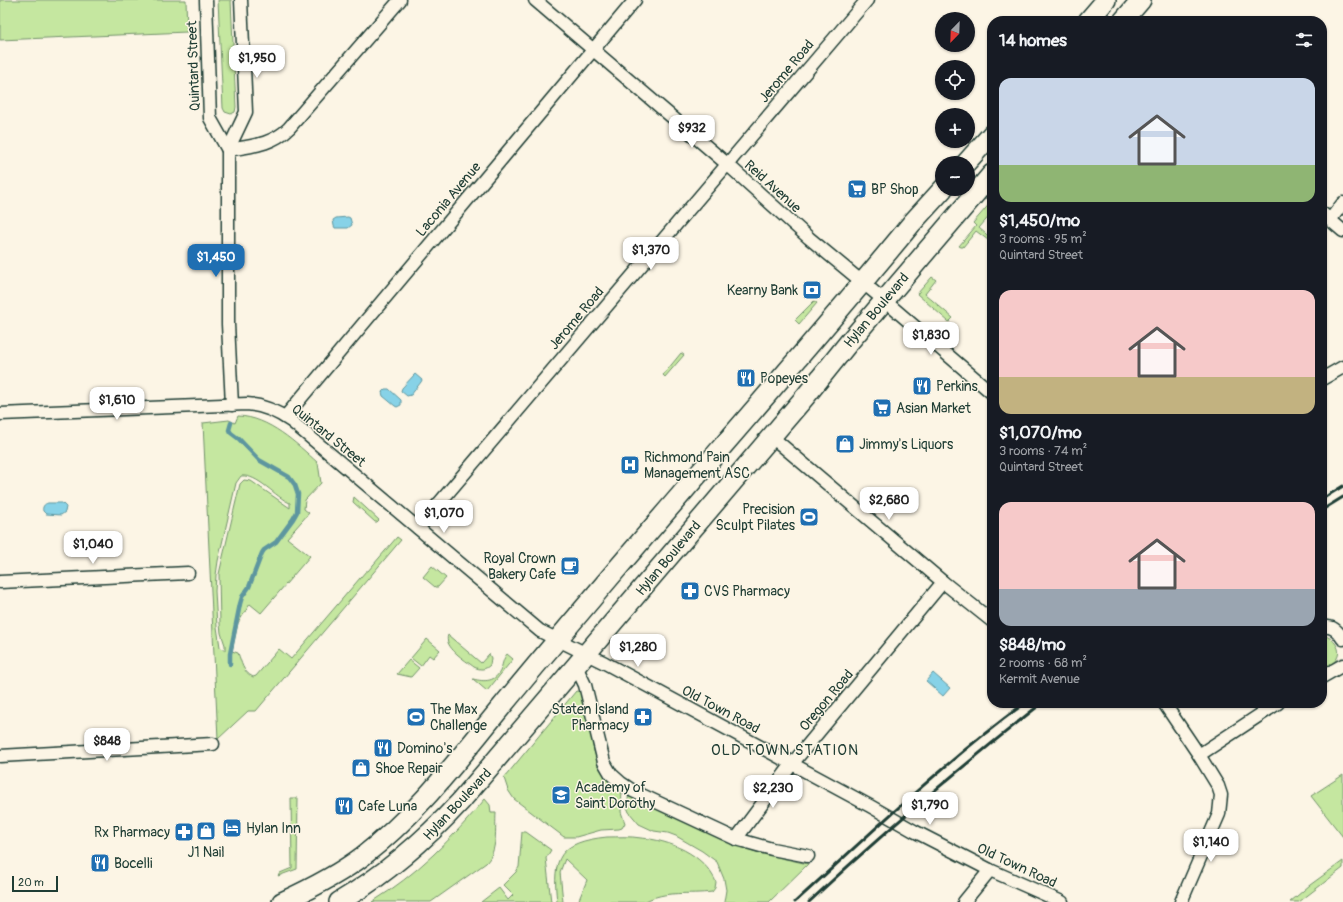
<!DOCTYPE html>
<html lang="en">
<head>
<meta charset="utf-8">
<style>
  :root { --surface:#171b24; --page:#20242c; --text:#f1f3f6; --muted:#9ea1a6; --accent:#1f6fb2 }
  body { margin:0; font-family:Pangolin,sans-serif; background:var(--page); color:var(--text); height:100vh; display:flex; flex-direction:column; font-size:15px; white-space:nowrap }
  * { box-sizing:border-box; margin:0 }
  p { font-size:13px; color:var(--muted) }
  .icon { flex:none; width:22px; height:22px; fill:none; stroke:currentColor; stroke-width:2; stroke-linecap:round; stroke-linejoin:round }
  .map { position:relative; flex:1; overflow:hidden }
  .drawer { position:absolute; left:987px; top:16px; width:340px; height:692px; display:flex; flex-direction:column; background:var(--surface); border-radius:16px; box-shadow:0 1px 3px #0004 }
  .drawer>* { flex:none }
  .needle { width:26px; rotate:203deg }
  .tools { position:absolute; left:935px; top:12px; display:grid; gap:8px }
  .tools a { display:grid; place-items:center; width:40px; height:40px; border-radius:50%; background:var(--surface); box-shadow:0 1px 3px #0004; font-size:20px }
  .scale { position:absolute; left:12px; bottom:10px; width:46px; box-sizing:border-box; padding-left:4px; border:2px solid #1f3d34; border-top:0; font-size:11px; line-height:14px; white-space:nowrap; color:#1f3d34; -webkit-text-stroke:3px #fcf5e5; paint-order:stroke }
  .price { position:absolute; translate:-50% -34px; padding:0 9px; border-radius:8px; background:#fff; color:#222; font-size:13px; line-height:26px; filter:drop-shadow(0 1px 2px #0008) }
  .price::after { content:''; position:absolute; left:50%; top:24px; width:12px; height:9px; margin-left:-6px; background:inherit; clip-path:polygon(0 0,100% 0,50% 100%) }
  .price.current { background:var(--accent); color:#fff }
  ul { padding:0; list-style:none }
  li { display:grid; align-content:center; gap:8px; height:212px; padding:0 12px }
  li span { display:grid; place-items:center; height:124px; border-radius:12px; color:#555 }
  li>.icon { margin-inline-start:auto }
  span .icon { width:72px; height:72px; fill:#fffc; stroke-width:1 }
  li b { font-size:17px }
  h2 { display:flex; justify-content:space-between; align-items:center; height:48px; padding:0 12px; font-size:17px }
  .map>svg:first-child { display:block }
</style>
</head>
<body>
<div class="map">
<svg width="1343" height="902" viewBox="0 0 1343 902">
  <rect width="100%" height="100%" fill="#fcf5e5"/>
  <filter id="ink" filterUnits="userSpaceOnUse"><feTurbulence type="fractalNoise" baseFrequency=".025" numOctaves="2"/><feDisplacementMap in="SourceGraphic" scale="8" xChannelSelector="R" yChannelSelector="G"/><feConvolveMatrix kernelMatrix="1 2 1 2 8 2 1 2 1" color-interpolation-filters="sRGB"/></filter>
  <g filter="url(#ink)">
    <g fill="#c5e7a0" stroke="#72926a" fill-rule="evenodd">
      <polygon points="0,0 186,0 187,32 0,40"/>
      <polygon points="218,0 231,0 236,107 235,112 231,114 225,112 223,108"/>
      <polygon points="992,201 992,213 979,228 992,239 992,243 976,231 963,247 961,247 959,246 976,226 973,223"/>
      <polygon points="932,277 936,280 925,294 953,318 949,322 917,294"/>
      <polygon points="814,301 817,303 799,324 795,320"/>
      <polygon points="681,353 684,355 665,377 663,375"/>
      <path d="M238 416C269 417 296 443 318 463L321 483 305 500 304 509 309 513 287 538 310 556 261 613 250 604 238 623 232 651 238 653C242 663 242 671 253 677L256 676 279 649 291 659 366 571H368L397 537 401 540 256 711H248L218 739 203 423 229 420 235 423ZM241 476C258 474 275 497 290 503V508L251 481 244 480 240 484 219 574 220 624 221 633 225 645V651L220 647 217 627 215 591 216 575 218 561 236 483Z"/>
      <polygon points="354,497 379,520 377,522 375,522 353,502"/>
      <polygon points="432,566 446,578 438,587 435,587 423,577"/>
      <path d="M448 635 481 663 489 654 491 658 490 665C485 670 480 670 474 667 465 660 443 647 448 635Z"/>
      <path d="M1322 635C1331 636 1343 648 1337 658 1335 663 1327 666 1322 669Z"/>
      <polygon points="427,639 440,650 433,658 429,655 421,666 411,658"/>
      <path d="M507 654 513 659 487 691 473 679C485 682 496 682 501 669 503 663 503 659 507 654Z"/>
      <polygon points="409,660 419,668 411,677 397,674"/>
      <polygon points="576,691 583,692 594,751 600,766 622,789 621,812 625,823 622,828 619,829 601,830 576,837 564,837 514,799 508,790 504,778"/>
      <polygon points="1343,775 1343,837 1311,796"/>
      <polygon points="629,792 729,842 759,853 808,864 769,902 724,902 726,890 724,879 717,862 702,851 676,836 668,833 654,831 639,824 629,812 627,807"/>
      <polygon points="291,798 298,798 297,869 278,876 280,873 292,868"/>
      <path d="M485 799 490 805 491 813H496C495 829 498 851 486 863L431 902H372C416 875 453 838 485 799Z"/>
      <polygon points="522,832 526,832 551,850 546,858 551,902 481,902 499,888 508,900 513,895 503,885 516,872 519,867"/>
      <path d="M607 837C618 837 630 836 641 838 669 840 704 854 716 882L715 888 712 892C689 895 665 890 644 902H578L587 880 565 859 560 872 563 902H557C552 857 559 842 607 837Z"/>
      <polygon points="1343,861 1343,868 1299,902 1290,902 1310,885"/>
    </g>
    <g fill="#87d2e7" stroke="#5d969f">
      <polygon points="348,217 350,218 352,225 348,228 335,228 334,226 333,220 336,218"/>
      <polygon points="415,374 422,380 421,382 411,395 407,396 401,391 402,388"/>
      <polygon points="385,389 389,389 401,400 401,405 397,407 395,406 383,396 382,392"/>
      <path d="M48 503H62L66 507 65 512 61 515 46 514 43 511C42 507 44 504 48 503Z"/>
      <polygon points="933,673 950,688 943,696 926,681"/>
    </g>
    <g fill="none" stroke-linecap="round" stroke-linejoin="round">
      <polyline stroke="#5d969f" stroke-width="4.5" points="230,664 230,654 240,604 242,597 249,587 262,553 264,550 276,542 293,519 297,512 298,494 295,485 289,477 259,460 239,439 231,433 229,430 231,423"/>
      <defs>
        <g id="minor">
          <polyline points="206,0 210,118 228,150"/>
          <polyline points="535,0 727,164 809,238 885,301 992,393"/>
          <path d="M228 150C251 146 272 145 289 128L400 0"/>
          <polyline points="1322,213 1343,231"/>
          <polyline points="1330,220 1343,203"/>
          <polyline points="1322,379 1343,367"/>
          <polyline points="232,405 228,324 228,150 246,112 241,0"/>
          <path d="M0 414 247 404C263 405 278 412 291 421L540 631 605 663 870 806 914 831 990 870 1062 902"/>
          <polyline points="285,417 635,0"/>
          <polyline points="772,437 943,582 992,621"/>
          <polyline points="418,528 867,0"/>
          <polyline points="0,582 188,573"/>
          <path d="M1322 627C1333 626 1337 630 1343 639"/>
          <polyline points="576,666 585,685 604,762 611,774 621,783 633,791 736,839 772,849 808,856"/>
          <polyline points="1322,677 1343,665"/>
          <polyline points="1164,703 1199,755 1218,786 1221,795 1219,814 1181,902"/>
          <polyline points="1199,755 1278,703"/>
          <polyline points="0,756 213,744"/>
          <polyline points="736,839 792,764 943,582"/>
          <polyline points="964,902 990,870"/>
        </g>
        <g id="primary">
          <polyline points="1088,21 1106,0"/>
          <polyline points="1123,21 1141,0"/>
          <polyline points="966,163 992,134"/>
          <path d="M282 902C310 889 338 875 363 856 418 814 459 758 503 705 540 660 579 614 617 569 715 454 816 340 912 223L943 189"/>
          <path d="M339 902C385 875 424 841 460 802L805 397 850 341 992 174"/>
        </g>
      </defs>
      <use href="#minor" stroke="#1f3d34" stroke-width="15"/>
      <use href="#primary" stroke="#1f3d34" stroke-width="22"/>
      <use href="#minor" stroke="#fcf5e5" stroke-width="12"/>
      <use href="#primary" stroke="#fcf5e5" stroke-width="19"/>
      <g stroke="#1f3d34" stroke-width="3">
        <polyline points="1322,499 1343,486"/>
        <polyline points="1322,510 1343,497"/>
        <path d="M795 902C870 834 943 763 1025 703"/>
        <path d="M809 902C884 832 962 766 1042 703"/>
      </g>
    </g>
  </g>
  <defs>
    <symbol id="supermarket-square" viewBox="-11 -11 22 22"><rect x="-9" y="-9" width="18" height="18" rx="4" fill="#1f6fb2" stroke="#fcf5e5"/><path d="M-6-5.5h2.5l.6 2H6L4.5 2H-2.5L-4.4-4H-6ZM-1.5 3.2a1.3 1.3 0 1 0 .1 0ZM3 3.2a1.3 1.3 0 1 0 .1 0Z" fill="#fff"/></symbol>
    <symbol id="bank-square" viewBox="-11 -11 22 22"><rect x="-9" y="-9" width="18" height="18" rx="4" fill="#1f6fb2" stroke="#fcf5e5"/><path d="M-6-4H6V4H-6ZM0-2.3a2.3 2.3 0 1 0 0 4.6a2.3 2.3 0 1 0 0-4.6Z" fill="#fff"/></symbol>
    <symbol id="restaurant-square" viewBox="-11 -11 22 22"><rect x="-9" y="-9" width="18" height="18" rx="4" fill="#1f6fb2" stroke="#fcf5e5"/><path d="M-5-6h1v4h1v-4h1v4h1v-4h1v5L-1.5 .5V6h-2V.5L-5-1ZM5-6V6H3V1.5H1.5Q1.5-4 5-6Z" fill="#fff"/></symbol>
    <symbol id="shop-square" viewBox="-11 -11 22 22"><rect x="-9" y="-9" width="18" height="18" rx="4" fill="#1f6fb2" stroke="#fcf5e5"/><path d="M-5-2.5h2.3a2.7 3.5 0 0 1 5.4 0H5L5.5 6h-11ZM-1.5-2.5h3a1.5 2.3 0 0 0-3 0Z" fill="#fff"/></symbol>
    <symbol id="hospital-square" viewBox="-11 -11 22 22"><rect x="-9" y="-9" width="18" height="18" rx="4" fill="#1f6fb2" stroke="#fcf5e5"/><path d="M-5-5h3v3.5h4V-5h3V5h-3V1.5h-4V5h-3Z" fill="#fff"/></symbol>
    <symbol id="stadium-square" viewBox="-11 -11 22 22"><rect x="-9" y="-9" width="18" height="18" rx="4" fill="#1f6fb2" stroke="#fcf5e5"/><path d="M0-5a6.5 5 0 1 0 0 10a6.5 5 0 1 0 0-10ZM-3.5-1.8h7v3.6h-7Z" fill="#fff"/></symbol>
    <symbol id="cafe-square" viewBox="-11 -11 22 22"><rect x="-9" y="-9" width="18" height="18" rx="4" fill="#1f6fb2" stroke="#fcf5e5"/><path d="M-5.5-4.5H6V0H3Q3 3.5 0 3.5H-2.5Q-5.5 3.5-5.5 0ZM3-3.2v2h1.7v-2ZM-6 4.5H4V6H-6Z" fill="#fff"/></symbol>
    <symbol id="pharmacy-square" viewBox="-11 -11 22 22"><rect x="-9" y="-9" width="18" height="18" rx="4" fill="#1f6fb2" stroke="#fcf5e5"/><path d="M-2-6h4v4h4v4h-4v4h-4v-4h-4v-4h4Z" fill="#fff"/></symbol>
    <symbol id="school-square" viewBox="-11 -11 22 22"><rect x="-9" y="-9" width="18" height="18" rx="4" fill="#1f6fb2" stroke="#fcf5e5"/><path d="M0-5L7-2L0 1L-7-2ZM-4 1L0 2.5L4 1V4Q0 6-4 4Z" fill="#fff"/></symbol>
    <symbol id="hotel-square" viewBox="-11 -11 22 22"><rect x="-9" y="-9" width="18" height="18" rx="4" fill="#1f6fb2" stroke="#fcf5e5"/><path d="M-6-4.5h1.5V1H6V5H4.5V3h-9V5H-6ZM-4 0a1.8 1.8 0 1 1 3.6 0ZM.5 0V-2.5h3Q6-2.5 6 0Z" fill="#fff"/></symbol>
  </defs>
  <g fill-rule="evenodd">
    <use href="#supermarket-square" x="846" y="178" width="22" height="22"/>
    <use href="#bank-square" x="801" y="279" width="22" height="22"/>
    <use href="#restaurant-square" x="735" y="367" width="22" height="22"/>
    <use href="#restaurant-square" x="911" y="375" width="22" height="22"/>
    <use href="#supermarket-square" x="871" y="397" width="22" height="22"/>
    <use href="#shop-square" x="834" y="433" width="22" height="22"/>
    <use href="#hospital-square" x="619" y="454" width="22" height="22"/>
    <use href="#stadium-square" x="798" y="506" width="22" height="22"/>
    <use href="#cafe-square" x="559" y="555" width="22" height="22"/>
    <use href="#pharmacy-square" x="679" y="580" width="22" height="22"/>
    <use href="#stadium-square" x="405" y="706" width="22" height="22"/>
    <use href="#pharmacy-square" x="632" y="706" width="22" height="22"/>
    <use href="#restaurant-square" x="372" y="737" width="22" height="22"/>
    <use href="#shop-square" x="350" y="757" width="22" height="22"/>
    <use href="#school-square" x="550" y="784" width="22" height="22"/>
    <use href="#restaurant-square" x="333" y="795" width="22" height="22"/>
    <use href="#hotel-square" x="221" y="817" width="22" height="22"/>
    <use href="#shop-square" x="195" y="820" width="22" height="22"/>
    <use href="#pharmacy-square" x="173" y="821" width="22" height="22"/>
    <use href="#restaurant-square" x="89" y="852" width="22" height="22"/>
  </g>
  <g text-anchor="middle" stroke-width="3" stroke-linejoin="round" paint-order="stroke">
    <g font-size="14" fill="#1f3d34" stroke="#fcf5e5">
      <text transform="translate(193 66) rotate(-92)" y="5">Quintard Street</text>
      <text transform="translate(786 71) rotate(-50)" y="5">Jerome Road</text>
      <text transform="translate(773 186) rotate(42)" y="5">Reid Avenue</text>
      <text transform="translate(448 199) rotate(-50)" y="5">Laconia Avenue</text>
      <text transform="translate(876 310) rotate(-50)" y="5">Hylan Boulevard</text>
      <text transform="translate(576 318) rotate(-50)" y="5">Jerome Road</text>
      <text transform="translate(329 435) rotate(39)" y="5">Quintard Street</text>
      <text transform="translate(668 558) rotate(-50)" y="5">Hylan Boulevard</text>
      <text transform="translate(826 700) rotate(-50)" y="5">Oregon Road</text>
      <text transform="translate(721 709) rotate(28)" y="5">Old Town Road</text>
      <text transform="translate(457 804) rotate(-47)" y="5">Hylan Boulevard</text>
      <text transform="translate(1017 865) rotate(25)" y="5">Old Town Road</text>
    </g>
    <g font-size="14" fill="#1f3d34" stroke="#fcf5e5" text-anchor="start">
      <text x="871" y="194">BP Shop</text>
      <text x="798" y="295" text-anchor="end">Kearny Bank</text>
      <text x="760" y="383">Popeyes</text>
      <text x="936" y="391">Perkins</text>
      <text x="896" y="413">Asian Market</text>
      <text x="859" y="449">Jimmy's Liquors</text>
      <text x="644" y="462">Richmond Pain<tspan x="644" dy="16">Management ASC</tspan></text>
      <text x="795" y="514" text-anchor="end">Precision<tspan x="795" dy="16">Sculpt Pilates</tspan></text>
      <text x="556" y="563" text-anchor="end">Royal Crown<tspan x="556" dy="16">Bakery Cafe</tspan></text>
      <text x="704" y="596">CVS Pharmacy</text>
      <text x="430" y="714">The Max<tspan x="430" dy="16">Challenge</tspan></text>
      <text x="629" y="714" text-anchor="end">Staten Island<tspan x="629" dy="16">Pharmacy</tspan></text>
      <text x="397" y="753">Domino's</text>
      <text x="375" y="773">Shoe Repair</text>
      <text x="575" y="792">Academy of<tspan x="575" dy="16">Saint Dorothy</tspan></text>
      <text x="358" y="811">Cafe Luna</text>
      <text x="246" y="833">Hylan Inn</text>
      <text x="170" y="837" text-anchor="end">Rx Pharmacy</text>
      <text x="206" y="857" text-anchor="middle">J1 Nail</text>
      <text x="114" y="868">Bocelli</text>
    </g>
    <g font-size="15" letter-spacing="1" fill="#1f3d34" stroke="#fcf5e5">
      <text x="785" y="755">OLD TOWN STATION</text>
    </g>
  </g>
</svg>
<div class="tools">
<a><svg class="needle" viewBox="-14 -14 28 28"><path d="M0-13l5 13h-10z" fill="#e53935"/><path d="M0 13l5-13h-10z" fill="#9ea1a6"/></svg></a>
<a><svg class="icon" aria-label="locate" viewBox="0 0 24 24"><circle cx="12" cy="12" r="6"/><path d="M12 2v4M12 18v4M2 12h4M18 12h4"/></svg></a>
<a>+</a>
<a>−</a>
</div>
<div class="scale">20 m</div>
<b class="price" style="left:257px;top:79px">$1,950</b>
<b class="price" style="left:692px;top:149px">$932</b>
<b class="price" style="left:651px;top:271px">$1,370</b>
<b class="price current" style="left:216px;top:278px">$1,450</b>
<b class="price" style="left:931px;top:356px">$1,830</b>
<b class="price" style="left:117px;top:421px">$1,610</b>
<b class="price" style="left:889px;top:521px">$2,680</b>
<b class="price" style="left:444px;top:534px">$1,070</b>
<b class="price" style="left:93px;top:565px">$1,040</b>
<b class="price" style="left:638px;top:668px">$1,280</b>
<b class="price" style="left:107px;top:762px">$848</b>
<b class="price" style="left:773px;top:809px">$2,230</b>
<b class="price" style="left:930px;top:826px">$1,790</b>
<b class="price" style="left:1211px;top:863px">$1,140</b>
<section class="drawer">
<h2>14 homes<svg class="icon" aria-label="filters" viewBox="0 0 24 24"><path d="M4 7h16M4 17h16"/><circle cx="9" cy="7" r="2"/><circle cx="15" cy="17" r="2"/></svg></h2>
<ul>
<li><span style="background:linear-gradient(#c9d6e8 70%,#8fb573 0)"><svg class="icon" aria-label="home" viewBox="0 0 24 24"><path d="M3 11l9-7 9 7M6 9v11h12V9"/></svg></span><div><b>$1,450/mo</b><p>3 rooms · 95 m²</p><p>Quintard Street</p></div></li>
<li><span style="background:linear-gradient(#f6c9c9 70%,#c2b280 0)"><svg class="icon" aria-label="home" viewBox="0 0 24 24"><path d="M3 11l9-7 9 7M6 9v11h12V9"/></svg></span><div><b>$1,070/mo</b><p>3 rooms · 74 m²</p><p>Quintard Street</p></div></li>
<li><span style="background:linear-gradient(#f6c9c9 70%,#9aa5b1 0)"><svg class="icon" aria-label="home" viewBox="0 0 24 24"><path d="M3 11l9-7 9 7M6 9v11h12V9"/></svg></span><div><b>$848/mo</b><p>2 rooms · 68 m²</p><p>Kermit Avenue</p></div></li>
</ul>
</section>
</div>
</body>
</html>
